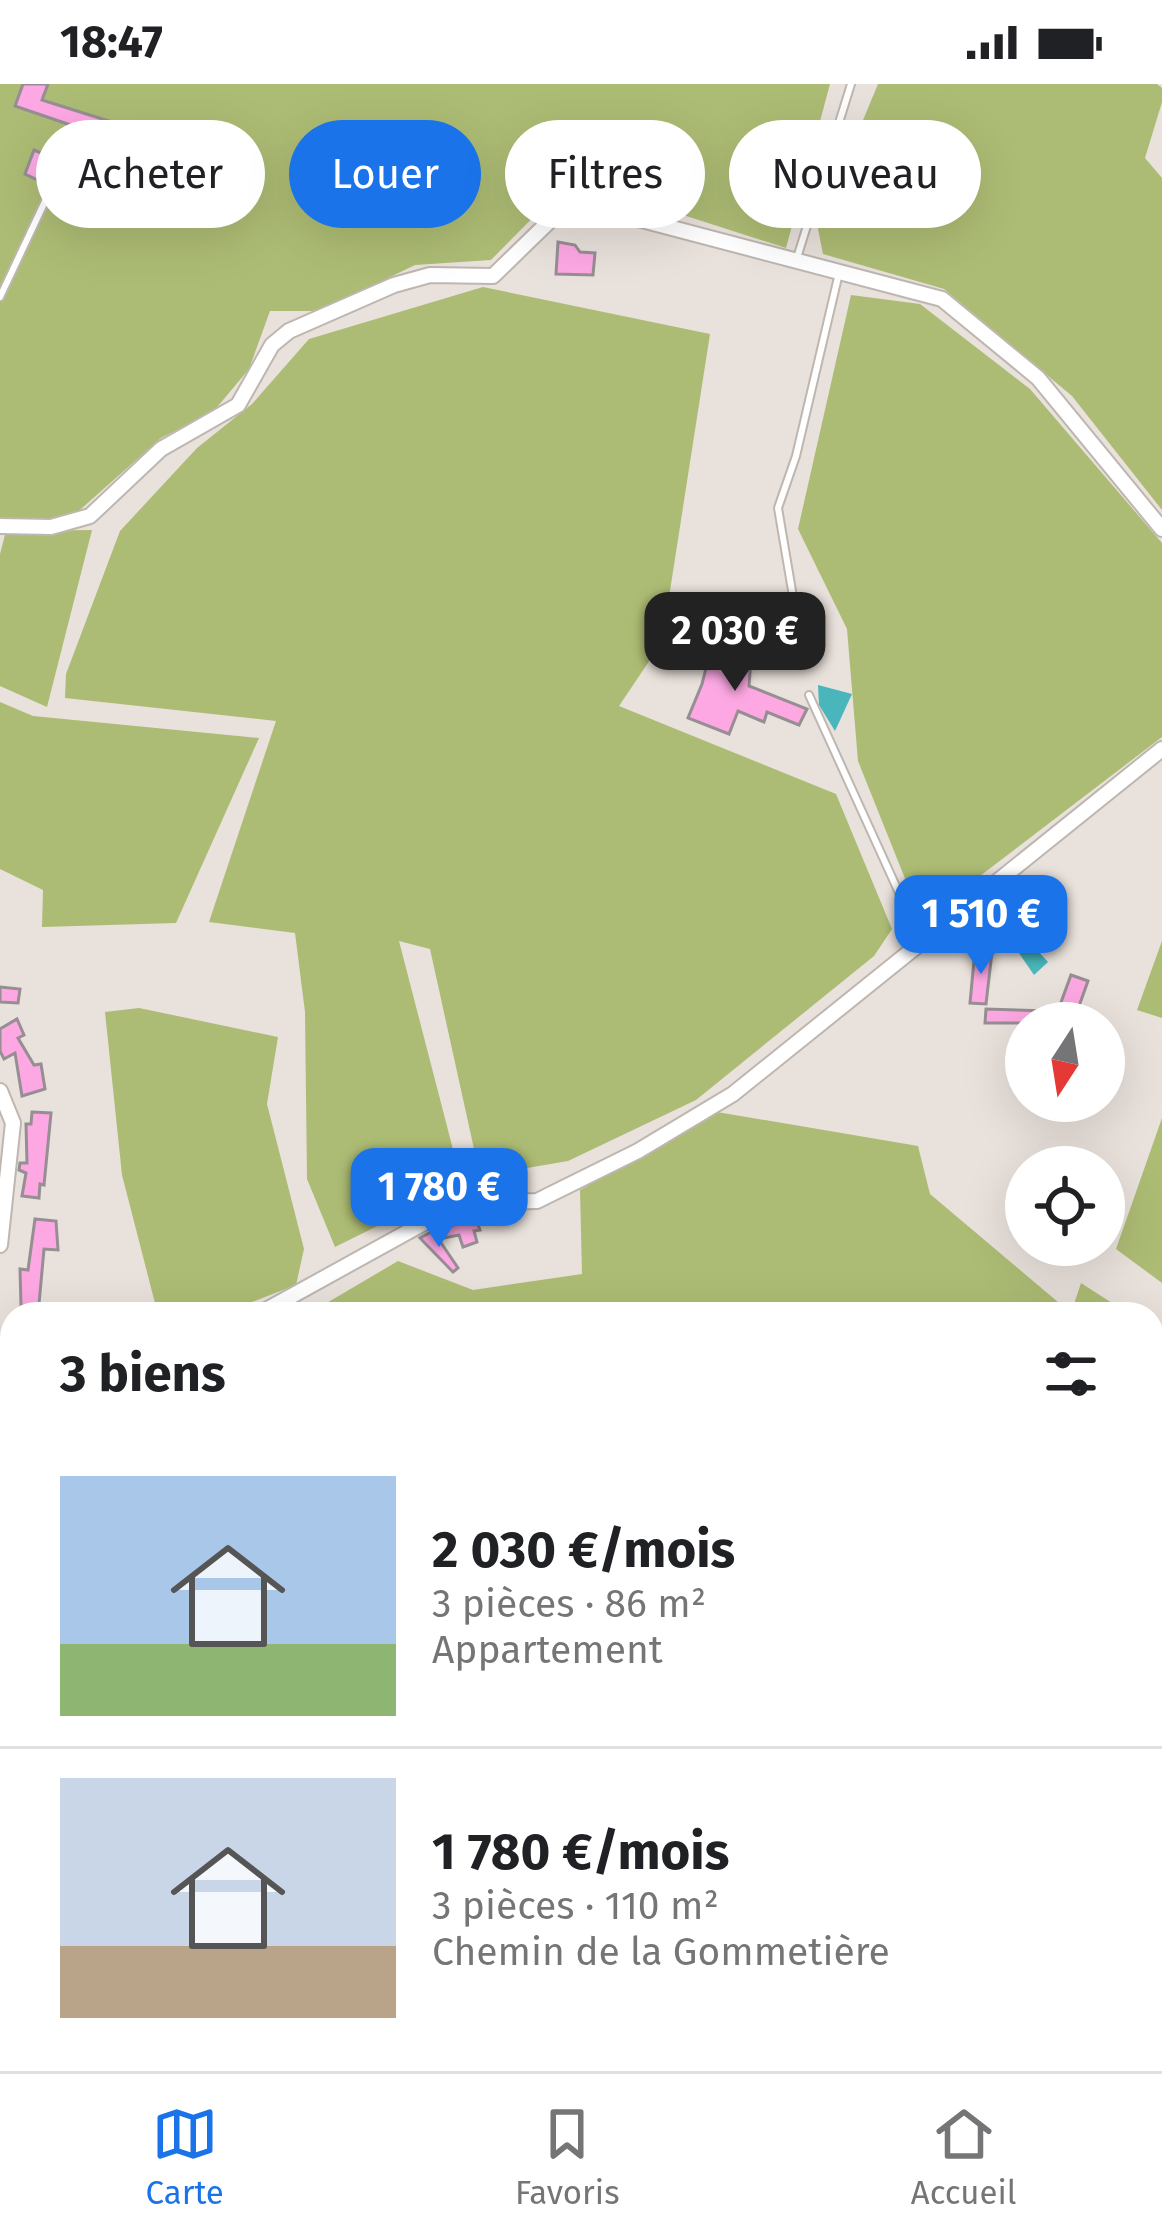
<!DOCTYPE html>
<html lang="fr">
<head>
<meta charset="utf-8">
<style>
  :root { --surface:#fff; --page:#f6f6f6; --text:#202124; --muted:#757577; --line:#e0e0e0; --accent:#1a73e8 }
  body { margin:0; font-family:"Fira Sans",sans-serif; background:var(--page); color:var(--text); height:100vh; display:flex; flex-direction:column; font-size:45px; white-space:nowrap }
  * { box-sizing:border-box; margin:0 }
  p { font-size:39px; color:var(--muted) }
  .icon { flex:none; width:66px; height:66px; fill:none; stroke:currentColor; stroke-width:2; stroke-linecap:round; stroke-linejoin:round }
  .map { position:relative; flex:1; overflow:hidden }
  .panel { position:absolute; left:0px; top:1218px; width:1164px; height:771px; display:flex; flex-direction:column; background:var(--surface); border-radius:36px 36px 0 0; box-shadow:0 12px 48px #0002 }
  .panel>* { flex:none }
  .top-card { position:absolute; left:36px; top:36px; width:1092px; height:108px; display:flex; gap:24px }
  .needle { width:78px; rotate:192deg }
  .buttons { position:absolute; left:1005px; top:918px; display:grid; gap:24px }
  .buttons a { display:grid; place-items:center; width:120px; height:120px; border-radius:50%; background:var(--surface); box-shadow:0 12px 48px #0002; font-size:60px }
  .price { position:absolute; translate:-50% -102px; padding:0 27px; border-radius:24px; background:var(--accent); color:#fff; font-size:39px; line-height:78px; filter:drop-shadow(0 3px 6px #0008) }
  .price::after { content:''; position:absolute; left:50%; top:72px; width:36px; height:27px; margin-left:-18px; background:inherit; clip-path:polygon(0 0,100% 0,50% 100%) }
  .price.current { background:#222; color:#fff }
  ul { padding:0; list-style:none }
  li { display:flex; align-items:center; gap:36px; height:300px; padding:0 60px }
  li+li { border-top:3px solid var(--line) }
  li span { display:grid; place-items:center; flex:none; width:336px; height:240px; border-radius:0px; color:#555 }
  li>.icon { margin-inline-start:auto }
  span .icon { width:144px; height:144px; fill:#fffc; stroke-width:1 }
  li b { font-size:51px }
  h2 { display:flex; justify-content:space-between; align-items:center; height:144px; padding:0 60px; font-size:51px }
  .tag { padding:0 42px; border-radius:54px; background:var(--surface); box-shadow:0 12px 48px #0002; font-size:42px; line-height:108px }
  .tag.current { background:var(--accent); color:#fff }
  .status { display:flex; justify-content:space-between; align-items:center; height:84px; padding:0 60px; background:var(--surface); direction:ltr }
  .status svg { height:33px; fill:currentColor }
  .menu { display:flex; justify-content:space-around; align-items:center; height:168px; border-top:3px solid var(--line); background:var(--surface); font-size:33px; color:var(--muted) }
  .menu a { display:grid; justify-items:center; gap:6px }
  .menu .current { color:var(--accent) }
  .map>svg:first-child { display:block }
</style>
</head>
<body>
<div class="status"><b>18:47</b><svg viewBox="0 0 49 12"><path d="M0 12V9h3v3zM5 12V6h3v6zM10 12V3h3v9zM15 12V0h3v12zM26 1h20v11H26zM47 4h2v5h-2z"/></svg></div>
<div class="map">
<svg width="1162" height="1987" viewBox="0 0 1162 1987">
  <rect width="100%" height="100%" fill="#e9e1db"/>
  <g fill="#adbc74">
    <polygon points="0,0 830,0 786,164 571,95 491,176 415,181 320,227 270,227 249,285 213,328 161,354 73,432 0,441"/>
    <polygon points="878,0 1157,0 1162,4 1162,18 1145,74 1162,94 1162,426 1072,312 944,205 823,170 818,145"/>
    <polygon points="483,203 710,250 662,558 619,622 836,710 892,845 874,872 696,1016 568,1077 480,1092 430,865 399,857 462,1100 335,1163 307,1095 305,928 295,849 209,838 276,637 65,614 66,590 120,447 197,364 252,320 309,255"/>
    <polygon points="851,211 920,220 1030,305 1162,459 1162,653 934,827 912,812 858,677 847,545 798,445"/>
    <polygon points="92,446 47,623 0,602 0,470 6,447"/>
    <polygon points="0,618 33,632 259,654 176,839 42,843 43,806 0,785"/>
    <polygon points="1162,857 1162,934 1137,926"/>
    <polygon points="139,924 278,953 267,1020 304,1165 296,1201 244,1221 156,1223 122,1091 105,928"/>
    <polygon points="717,1028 918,1062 930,1110 1071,1229 1081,1199 1129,1230 308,1230 398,1177 473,1206 582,1190 580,1106"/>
    <polygon points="1162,1034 1162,1199 1116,1165"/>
    <polygon points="1152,1245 1162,1251 1162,1542 1152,1540"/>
    <polygon points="12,1318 12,1825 0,1818 0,1329"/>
  </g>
  <g fill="#48b6ba">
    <polygon points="818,601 852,610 835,647 819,621"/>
    <polygon points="992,816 1048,878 1034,891 986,821"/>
  </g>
  <g fill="#fda8e3" stroke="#968e93" stroke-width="3">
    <polygon points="23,0 48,0 42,16 134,45 126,65 103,58 105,53 91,48 15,22"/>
    <polygon points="34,66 55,75 44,99 25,90"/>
    <polygon points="94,90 122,100 117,115 100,109 99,114 86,110"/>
    <polygon points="558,158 575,161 580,168 595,169 593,191 556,190"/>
    <polygon points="716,545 721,546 720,570 751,575 749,602 807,625 799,641 767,628 764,638 738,627 729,650 688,634 702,600"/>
    <polygon points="975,866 992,868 986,920 970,919"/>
    <polygon points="1071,891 1088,897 1073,939 985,939 986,925 1048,927 1056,932"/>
    <polygon points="0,903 20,905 18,919 0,918"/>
    <polygon points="17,935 24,951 18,954 34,981 41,980 45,1005 22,1012 15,969 4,975 0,967 0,945"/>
    <polygon points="32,1028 51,1029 44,1101 40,1100 39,1114 22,1112 26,1089 19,1086 20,1079 27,1079 26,1040 31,1040"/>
    <polygon points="465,1130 482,1130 484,1135 477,1138 480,1146 474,1147 477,1158 463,1163 459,1151 439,1155 437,1146 467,1137"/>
    <polygon points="35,1135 56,1137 58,1166 44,1165 39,1220 21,1222 20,1185 28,1186"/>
    <polygon points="433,1147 458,1184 453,1188 420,1154"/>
  </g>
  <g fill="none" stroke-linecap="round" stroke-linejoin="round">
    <defs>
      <g id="lane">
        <polyline points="797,174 851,0"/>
        <polyline points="0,213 56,94 68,84 116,72"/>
        <polyline points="798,542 778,424 796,372 839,189"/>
        <polyline points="809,611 920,855"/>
      </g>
      <g id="street">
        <polyline points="0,442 51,443 90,432 161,365 238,321 272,261 289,247 394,201 430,191 493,192 564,123 577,119 942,215 1038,294 1162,445"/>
        <polyline points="0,1007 13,1039 0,1161"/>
        <polyline points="259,1230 460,1119 537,1117 638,1067 733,1010 1162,665"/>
        <polyline points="0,1310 12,1298"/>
        <polyline points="4,1967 5,1987"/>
        <polyline points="896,1987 908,1981 993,1987"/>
        <polyline points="1091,1987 1162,1982"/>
      </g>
      <g id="primary">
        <polyline points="0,1834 12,1840"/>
        <polyline points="0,1866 12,1872"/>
        <polyline points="222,1977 242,1987"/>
        <polyline points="285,1977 305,1987"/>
      </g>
    </defs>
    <use href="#lane" stroke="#beb6b0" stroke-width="10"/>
    <use href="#street" stroke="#beb6b0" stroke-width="18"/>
    <use href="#primary" stroke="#beb6b0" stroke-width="26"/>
    <use href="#lane" stroke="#fff" stroke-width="6"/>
    <use href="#street" stroke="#fff" stroke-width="14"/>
    <use href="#primary" stroke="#fff" stroke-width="21"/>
  </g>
</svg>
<div class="buttons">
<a><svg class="needle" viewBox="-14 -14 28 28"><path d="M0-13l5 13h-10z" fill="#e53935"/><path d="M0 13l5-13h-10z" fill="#757577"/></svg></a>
<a><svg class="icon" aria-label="locate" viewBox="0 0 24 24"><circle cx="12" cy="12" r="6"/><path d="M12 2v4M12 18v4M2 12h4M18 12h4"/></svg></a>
</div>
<b class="price current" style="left:735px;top:610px">2 030 €</b>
<b class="price" style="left:981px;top:893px">1 510 €</b>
<b class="price" style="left:439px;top:1166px">1 780 €</b>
<div class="top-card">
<a class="tag">Acheter</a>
<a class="tag current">Louer</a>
<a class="tag">Filtres</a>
<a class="tag">Nouveau</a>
</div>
<section class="panel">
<h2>3 biens<svg class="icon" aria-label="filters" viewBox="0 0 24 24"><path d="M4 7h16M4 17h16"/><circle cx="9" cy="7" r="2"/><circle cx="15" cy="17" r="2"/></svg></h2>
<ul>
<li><span style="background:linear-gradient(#a9c7e8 70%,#8fb573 0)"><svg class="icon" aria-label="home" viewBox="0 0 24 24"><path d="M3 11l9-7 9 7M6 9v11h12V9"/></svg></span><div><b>2 030 €/mois</b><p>3 pièces · 86 m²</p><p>Appartement</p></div></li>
<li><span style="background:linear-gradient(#c9d6e8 70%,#b9a48a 0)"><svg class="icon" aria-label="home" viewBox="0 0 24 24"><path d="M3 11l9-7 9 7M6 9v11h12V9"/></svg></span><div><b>1 780 €/mois</b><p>3 pièces · 110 m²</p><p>Chemin de la Gommetière</p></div></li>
</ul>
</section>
</div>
<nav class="menu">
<a class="current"><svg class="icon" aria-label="map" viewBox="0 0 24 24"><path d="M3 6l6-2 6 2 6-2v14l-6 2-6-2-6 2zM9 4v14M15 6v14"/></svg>Carte</a>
<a><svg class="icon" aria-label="saved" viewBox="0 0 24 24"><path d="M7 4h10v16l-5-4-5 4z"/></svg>Favoris</a>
<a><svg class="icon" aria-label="home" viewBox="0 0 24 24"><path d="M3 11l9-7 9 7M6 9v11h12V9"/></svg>Accueil</a>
</nav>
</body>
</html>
